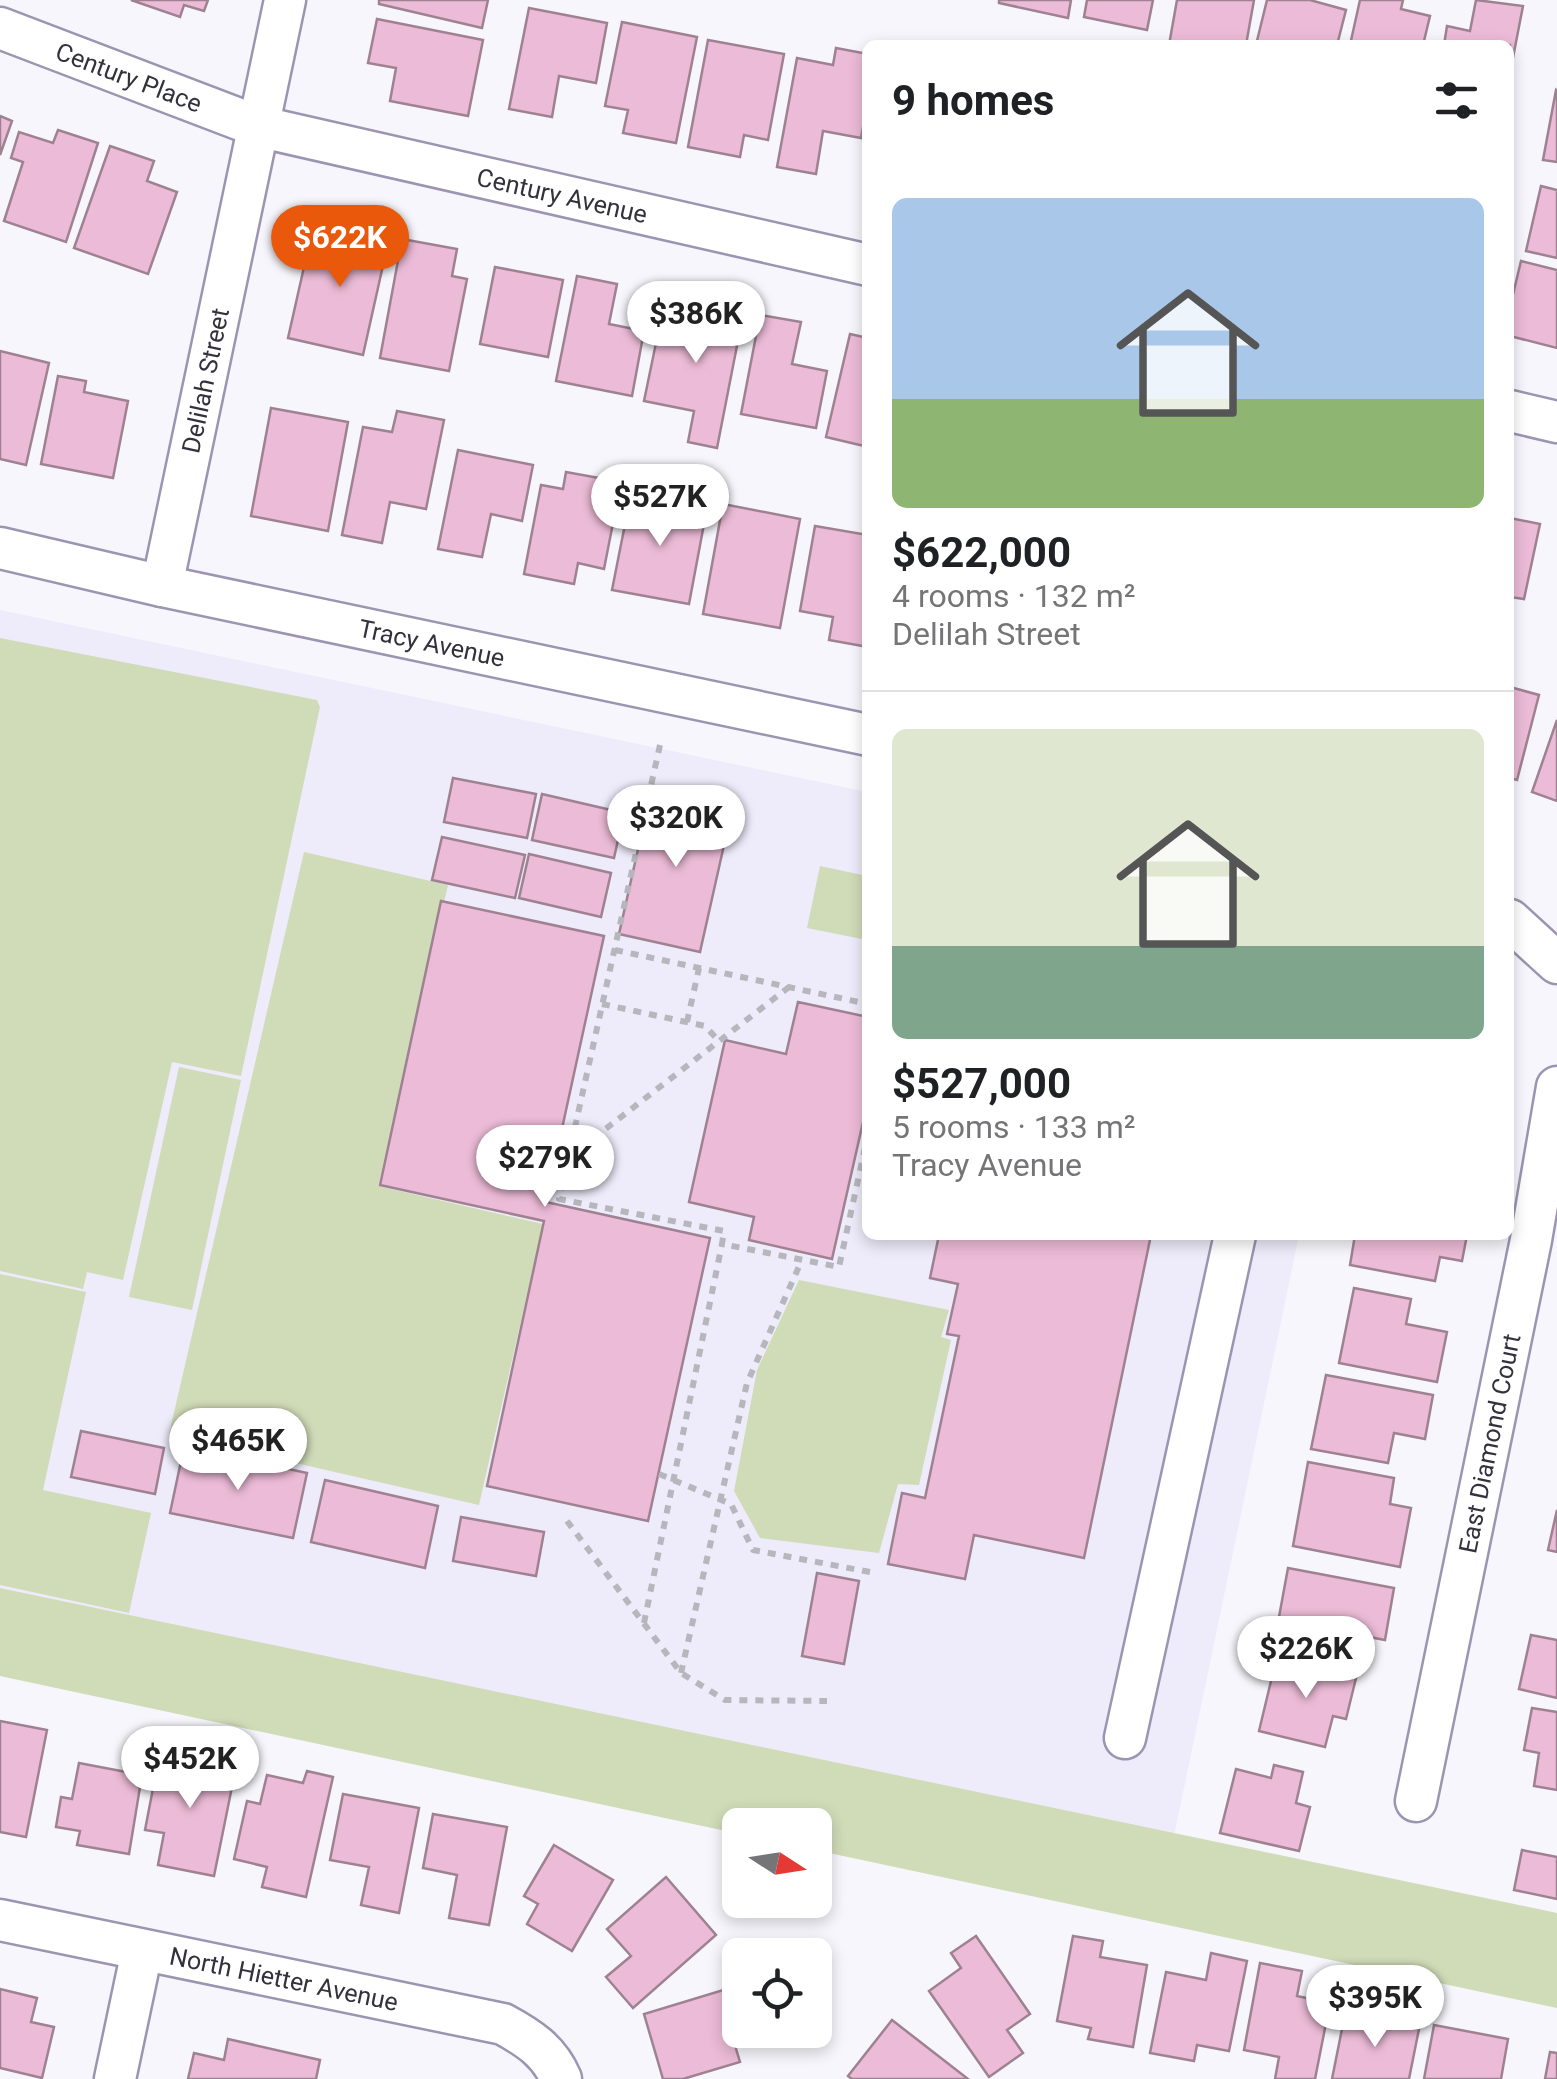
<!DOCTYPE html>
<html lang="en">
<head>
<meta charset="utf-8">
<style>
  :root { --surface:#fff; --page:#f2f2f2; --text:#202124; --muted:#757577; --line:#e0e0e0; --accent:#ea580c }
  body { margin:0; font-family:Roboto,sans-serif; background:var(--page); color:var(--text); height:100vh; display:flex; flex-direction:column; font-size:38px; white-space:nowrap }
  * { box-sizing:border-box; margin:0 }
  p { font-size:32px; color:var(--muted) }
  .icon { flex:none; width:55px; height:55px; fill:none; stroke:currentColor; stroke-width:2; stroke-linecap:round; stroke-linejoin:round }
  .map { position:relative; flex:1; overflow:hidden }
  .sheet { position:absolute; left:862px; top:40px; width:652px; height:1200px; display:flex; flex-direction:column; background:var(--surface); border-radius:15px; box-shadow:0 5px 15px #0003 }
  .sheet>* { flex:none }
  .needle { width:65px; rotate:102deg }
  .fabs { position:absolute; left:722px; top:1808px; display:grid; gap:20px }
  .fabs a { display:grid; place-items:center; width:110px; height:110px; border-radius:15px; background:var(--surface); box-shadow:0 5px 15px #0003; font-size:50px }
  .price { position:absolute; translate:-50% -85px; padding:0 22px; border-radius:35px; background:#fff; color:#222; font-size:32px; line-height:65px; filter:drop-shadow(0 2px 5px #0008) }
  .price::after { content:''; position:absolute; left:50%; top:60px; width:30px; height:22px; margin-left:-15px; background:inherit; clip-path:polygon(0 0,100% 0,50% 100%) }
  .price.on { background:var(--accent); color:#fff }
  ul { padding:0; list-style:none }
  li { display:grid; align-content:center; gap:20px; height:530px; padding:0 30px }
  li+li { border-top:2px solid var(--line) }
  li span { display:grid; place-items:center; height:310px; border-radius:15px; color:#555 }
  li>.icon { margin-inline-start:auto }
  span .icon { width:180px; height:180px; fill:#fffc; stroke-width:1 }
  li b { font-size:42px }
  h2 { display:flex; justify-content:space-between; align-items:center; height:120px; padding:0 30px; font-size:42px }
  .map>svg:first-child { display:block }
</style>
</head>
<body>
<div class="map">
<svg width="1557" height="2079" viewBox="0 0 1557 2079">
  <rect width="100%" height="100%" fill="#f7f6fc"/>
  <polygon fill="#eeebfa" points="0,610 867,792 868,1235 1299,1235 1174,1836 0,1588"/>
  <g fill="#d0dbb8">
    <polygon points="0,638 317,700 320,707 241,1076 172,1062 123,1280 87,1272 83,1289 0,1271"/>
    <polygon points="304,852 448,885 378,1186 543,1224 479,1505 169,1434"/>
    <polygon points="820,866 867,876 867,940 807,928"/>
    <polygon points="179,1067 241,1080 192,1310 129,1297"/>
    <polygon points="0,1274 86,1292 43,1490 151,1513 129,1613 0,1585"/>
    <polygon points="799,1280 949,1310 941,1337 951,1340 919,1485 898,1484 879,1553 760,1538 734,1491 757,1370"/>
    <polygon points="0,1588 1557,1913 1557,2008 815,1850 815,1825 740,1825 740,1834 0,1676"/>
  </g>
  <g fill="#ecbbd7" stroke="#9f8292" stroke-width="2.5">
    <polygon points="131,0 208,0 204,11 184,5 180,17"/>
    <polygon points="379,0 488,0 482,28 379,4"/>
    <polygon points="999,0 1071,0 1068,18 999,3"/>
    <polygon points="1087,0 1153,0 1147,30 1084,17"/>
    <polygon points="1177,0 1254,0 1246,45 1169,45"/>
    <polygon points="1267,0 1310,0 1346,10 1337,45 1256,45"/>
    <polygon points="1360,0 1403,0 1401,9 1430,16 1423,45 1350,45"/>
    <polygon points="1476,0 1523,6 1510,73 1510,45 1444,45 1447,26 1470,31"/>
    <polygon points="529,8 607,23 596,83 559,76 552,117 509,109"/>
    <polygon points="377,19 483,40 468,116 390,101 396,68 368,63"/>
    <polygon points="622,22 697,37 676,143 623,133 628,110 605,106"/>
    <polygon points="708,40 784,54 768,140 744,135 740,157 688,147"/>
    <polygon points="836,48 868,54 868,101 861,138 823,131 816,174 777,167 797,58 833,65"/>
    <polygon points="1556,90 1557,91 1557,162 1543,160"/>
    <polygon points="0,116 12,121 0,155"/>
    <polygon points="58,130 98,143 66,242 4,221 23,162 11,158 19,132 53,143"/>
    <polygon points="110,146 154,161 147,181 177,192 148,274 74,248"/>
    <polygon points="1541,186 1557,190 1557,258 1526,251"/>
    <polygon points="349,225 390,234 363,355 288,338 311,236 345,243"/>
    <polygon points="402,239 457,249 452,276 467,279 449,371 380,358"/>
    <polygon points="1521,261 1557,270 1557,348 1510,336 1510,307"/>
    <polygon points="495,267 563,280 548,357 480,344"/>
    <polygon points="577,276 617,284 609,324 644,331 632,396 556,381"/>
    <polygon points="691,299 744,310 717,448 688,442 694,411 644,401 662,314 688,320"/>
    <polygon points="760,315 801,322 792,364 827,371 816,428 741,414"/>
    <polygon points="850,334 868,338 868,447 826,437"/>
    <polygon points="0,351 49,363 26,465 0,459"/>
    <polygon points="58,376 86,381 84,392 128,401 113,478 41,464"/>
    <polygon points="271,408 348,422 328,531 251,516"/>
    <polygon points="397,411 444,420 426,509 390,502 382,543 342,535 363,427 392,432"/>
    <polygon points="458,450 533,465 522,521 491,514 482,557 438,549"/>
    <polygon points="566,472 621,482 604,569 578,563 574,584 524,574 541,485 563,489"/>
    <polygon points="631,494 707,508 689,604 612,590"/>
    <polygon points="723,504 800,519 780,628 703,614"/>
    <polygon points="1510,518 1540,524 1524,599 1510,597"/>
    <polygon points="815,526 868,535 868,647 829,640 833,617 800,611"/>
    <polygon points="1510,687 1539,695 1517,780 1510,778"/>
    <polygon points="1557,720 1557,801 1532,792"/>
    <polygon points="453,778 536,794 527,838 444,822"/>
    <polygon points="652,787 733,805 700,952 619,934"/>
    <polygon points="542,794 624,813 614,858 532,840"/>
    <polygon points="442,837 525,855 515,898 432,880"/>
    <polygon points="529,854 611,873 601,917 519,898"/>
    <polygon points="441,901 604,936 546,1202 710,1238 648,1521 487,1486 544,1221 380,1185"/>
    <polygon points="798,1002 868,1017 868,1100 832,1259 749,1240 754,1217 689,1202 725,1040 786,1054"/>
    <polygon points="939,1235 1151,1235 1084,1558 974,1535 965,1579 888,1564 902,1493 925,1498 959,1336 947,1334 958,1284 930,1278"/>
    <polygon points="1355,1235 1467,1235 1462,1261 1440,1257 1435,1281 1350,1265"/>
    <polygon points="1354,1288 1411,1299 1406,1324 1447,1332 1437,1382 1339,1363"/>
    <polygon points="1326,1375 1433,1395 1425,1439 1394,1433 1388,1463 1311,1449"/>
    <polygon points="81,1431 164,1448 155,1494 71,1477"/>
    <polygon points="184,1447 307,1473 293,1538 170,1513"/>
    <polygon points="1308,1462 1394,1478 1390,1504 1411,1508 1400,1567 1293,1546"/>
    <polygon points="325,1480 438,1506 425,1568 311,1542"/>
    <polygon points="1557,1510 1557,1552 1548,1550"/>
    <polygon points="461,1517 544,1532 536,1576 453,1561"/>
    <polygon points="1288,1568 1394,1588 1385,1640 1364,1636 1359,1660 1274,1644"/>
    <polygon points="817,1573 859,1581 844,1664 802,1656"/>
    <polygon points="1531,1635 1557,1640 1557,1698 1519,1689"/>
    <polygon points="1277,1656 1357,1674 1346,1719 1333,1716 1325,1747 1259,1731"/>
    <polygon points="1532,1708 1557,1712 1557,1790 1534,1786 1539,1753 1524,1750"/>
    <polygon points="0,1721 47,1730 26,1837 0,1832"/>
    <polygon points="160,1752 236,1767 214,1876 158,1865 164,1833 145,1830"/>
    <polygon points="79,1763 142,1775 129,1854 77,1845 80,1831 56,1827 61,1797 72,1799"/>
    <polygon points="1274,1765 1303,1772 1296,1803 1310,1807 1299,1851 1220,1833 1236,1769 1271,1778"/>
    <polygon points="307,1771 333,1777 306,1897 262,1887 267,1867 234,1859 247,1801 260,1804 267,1775 303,1783"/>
    <polygon points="343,1794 419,1808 399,1913 361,1905 369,1867 330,1860"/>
    <polygon points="433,1814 507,1827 489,1925 449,1918 457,1875 423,1868"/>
    <polygon points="554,1845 613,1880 572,1951 527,1924 538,1904 524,1896"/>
    <polygon points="1522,1850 1557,1857 1557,1899 1514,1890"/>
    <polygon points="666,1877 716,1935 633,2008 606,1977 631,1956 607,1929"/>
    <polygon points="976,1936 1030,2014 1007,2030 1023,2053 989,2077 929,1991 961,1968 951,1953"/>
    <polygon points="1073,1936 1103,1941 1100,1957 1147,1965 1133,2047 1088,2039 1091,2028 1057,2021"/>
    <polygon points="1211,1953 1247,1961 1229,2051 1197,2045 1194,2061 1150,2053 1166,1972 1206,1980"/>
    <polygon points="1260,1963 1302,1971 1297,1996 1330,2003 1315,2079 1275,2079 1279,2057 1244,2050"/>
    <polygon points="740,1985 740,2030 763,2033 734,2042 740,2062 683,2079 663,2079 644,2014"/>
    <polygon points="0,1989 37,1998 31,2022 54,2027 42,2078 0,2068"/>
    <polygon points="1345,2014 1419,2029 1409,2079 1332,2079"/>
    <polygon points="892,2020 968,2079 852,2079 848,2076"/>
    <polygon points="1434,2025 1508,2039 1501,2079 1424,2079"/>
    <polygon points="228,2039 320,2060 316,2079 188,2079 194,2053 224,2060"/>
    <polygon points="1550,2052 1557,2053 1557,2079 1545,2079"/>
  </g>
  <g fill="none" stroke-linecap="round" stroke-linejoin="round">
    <defs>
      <g id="minor">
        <path id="s1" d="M0 28 257 126 868 265"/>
        <polyline points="1510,411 1557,422"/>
        <path id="s2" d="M0 548 162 586 868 735"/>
        <path id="s3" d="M162 586 285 0"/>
        <polyline points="1510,920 1557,963"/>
        <polyline points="1125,1738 1235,1235"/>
        <path id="s4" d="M1416 1801 1531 1240 1557 1087"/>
        <path id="s5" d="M0 1920 503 2024C529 2038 549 2051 561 2079"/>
        <polyline points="115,2079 142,1951"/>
      </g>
    </defs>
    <use href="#minor" stroke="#9c95b1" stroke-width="45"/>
    <g stroke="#b7b6bd" stroke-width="6" stroke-dasharray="8 8" stroke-linecap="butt">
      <polyline points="660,745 559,1199 724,1231 722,1244 839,1267 868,1134"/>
      <polyline points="615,950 868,1004"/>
      <polyline points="602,1004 705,1026 719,1041"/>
      <polyline points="687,1022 699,968"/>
      <polyline points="568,1158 789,987"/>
      <polyline points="659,1474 731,1504 753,1550 875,1573"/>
      <polyline points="567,1521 681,1673 725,1700 827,1701"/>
      <polyline points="644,1623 722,1244"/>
      <polyline points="681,1673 747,1383 801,1262"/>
    </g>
    <use href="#minor" stroke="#fff" stroke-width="40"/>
  </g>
  <g text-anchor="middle" stroke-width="10" stroke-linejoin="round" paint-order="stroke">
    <g font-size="25" fill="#34313d" stroke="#f7f6fc">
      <text dy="9" stroke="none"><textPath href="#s1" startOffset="138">Century Place</textPath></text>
      <text dy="9" stroke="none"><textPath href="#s1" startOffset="588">Century Avenue</textPath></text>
      <text dy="9" stroke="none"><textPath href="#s3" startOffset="210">Delilah Street</textPath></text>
      <text dy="9" stroke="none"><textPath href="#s2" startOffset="442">Tracy Avenue</textPath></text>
      <text dy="9" stroke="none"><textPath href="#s4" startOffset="365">East Diamond Court</textPath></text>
      <text dy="9" stroke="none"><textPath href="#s5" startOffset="290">North Hietter Avenue</textPath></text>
    </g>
  </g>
</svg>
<div class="fabs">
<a><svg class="needle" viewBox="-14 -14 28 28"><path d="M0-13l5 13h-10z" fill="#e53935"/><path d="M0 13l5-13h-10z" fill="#757577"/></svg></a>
<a><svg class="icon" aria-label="locate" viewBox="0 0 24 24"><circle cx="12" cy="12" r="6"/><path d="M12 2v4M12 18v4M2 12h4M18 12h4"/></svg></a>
</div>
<b class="price on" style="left:340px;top:290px">$622K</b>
<b class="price" style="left:696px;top:366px">$386K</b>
<b class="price" style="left:660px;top:549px">$527K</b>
<b class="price" style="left:676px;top:870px">$320K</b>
<b class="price" style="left:545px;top:1210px">$279K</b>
<b class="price" style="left:238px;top:1493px">$465K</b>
<b class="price" style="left:1306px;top:1701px">$226K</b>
<b class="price" style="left:190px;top:1811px">$452K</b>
<b class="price" style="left:1375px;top:2050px">$395K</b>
<section class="sheet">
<h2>9 homes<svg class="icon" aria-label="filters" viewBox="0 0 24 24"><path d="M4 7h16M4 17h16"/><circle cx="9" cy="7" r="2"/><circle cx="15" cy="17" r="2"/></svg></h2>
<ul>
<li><span style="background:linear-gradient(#a9c7e8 65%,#8fb573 0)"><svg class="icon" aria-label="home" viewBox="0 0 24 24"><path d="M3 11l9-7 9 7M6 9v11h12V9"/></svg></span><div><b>$622,000</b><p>4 rooms · 132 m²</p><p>Delilah Street</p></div></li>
<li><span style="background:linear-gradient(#dfe7d0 70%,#7fa58c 0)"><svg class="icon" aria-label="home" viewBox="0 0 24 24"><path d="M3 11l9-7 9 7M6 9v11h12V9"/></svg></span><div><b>$527,000</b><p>5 rooms · 133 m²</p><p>Tracy Avenue</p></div></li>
</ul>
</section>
</div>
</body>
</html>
